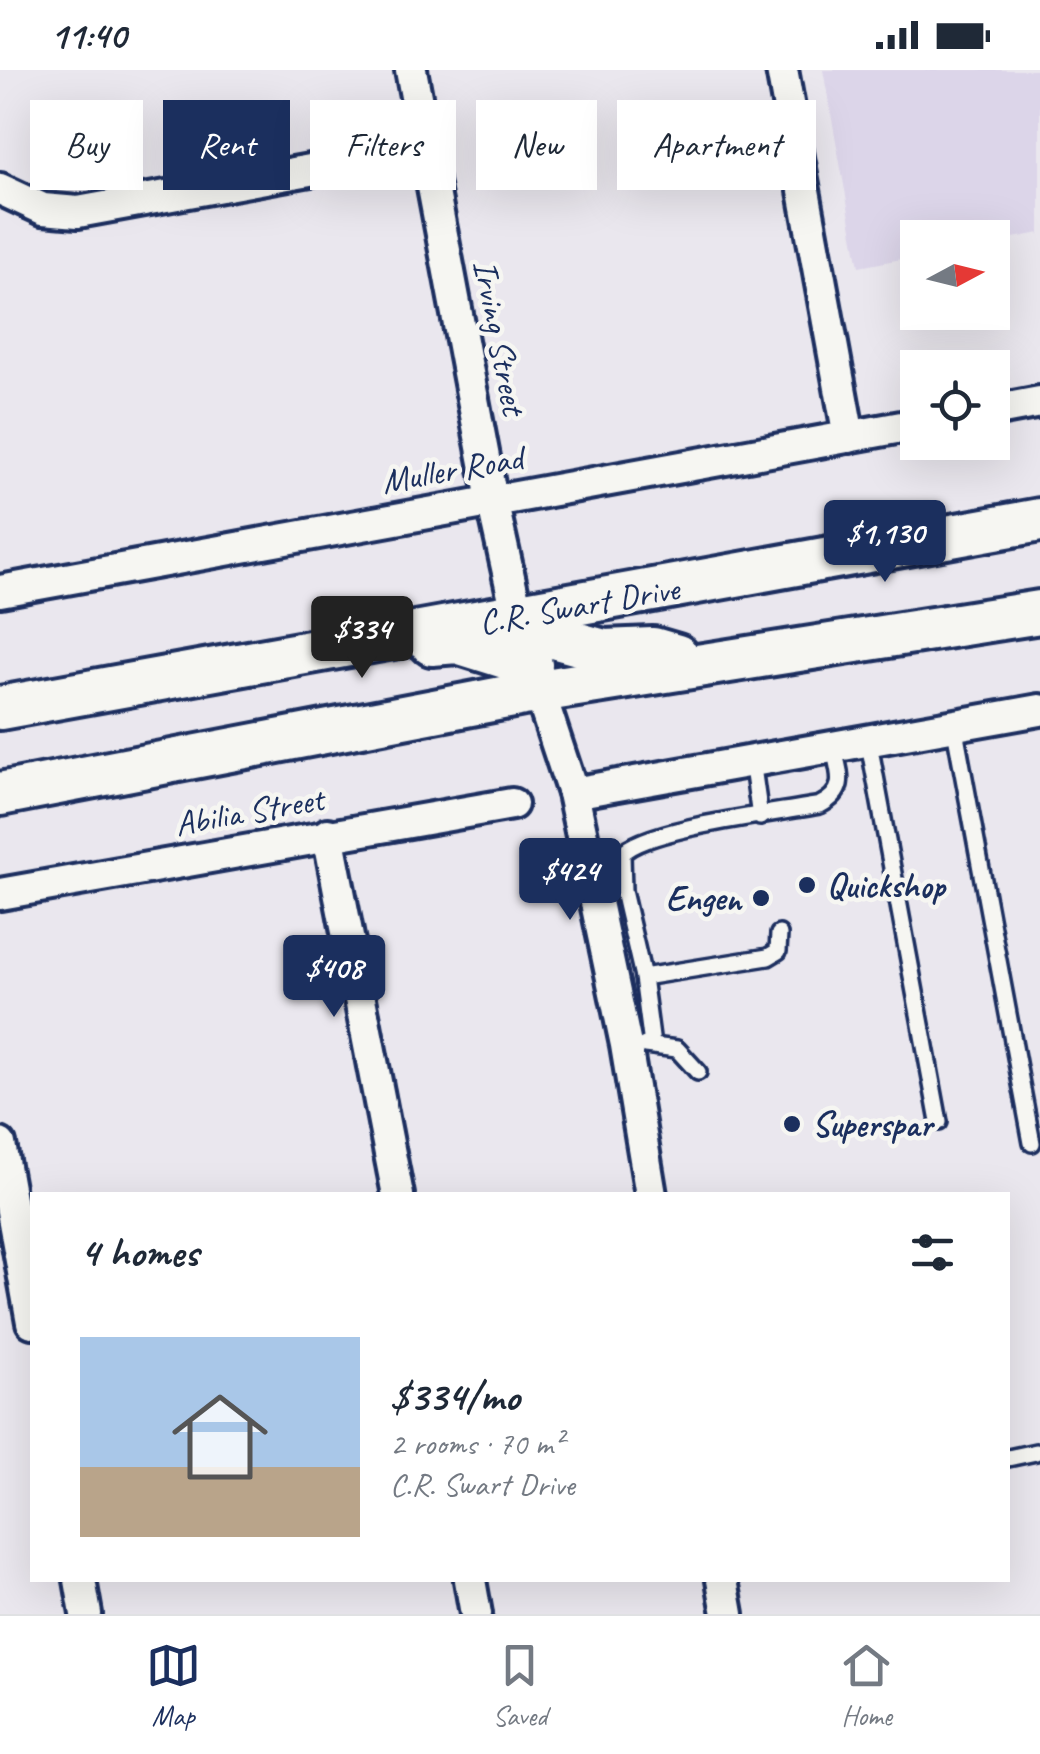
<!DOCTYPE html>
<html lang="en">
<head>
<meta charset="utf-8">
<style>
  :root { --surface:#fff; --page:#f2f2f3; --text:#1f2937; --muted:#747a83; --line:#e0e1e3; --accent:#1b2f5e }
  body { margin:0; font-family:Caveat,sans-serif; background:var(--page); color:var(--text); height:100vh; display:flex; flex-direction:column; font-size:38px; white-space:nowrap }
  * { box-sizing:border-box; margin:0 }
  p { font-size:32px; color:var(--muted) }
  .icon { flex:none; width:55px; height:55px; fill:none; stroke:currentColor; stroke-width:2; stroke-linecap:round; stroke-linejoin:round }
  .map { position:relative; flex:1; overflow:hidden }
  .side { position:absolute; left:30px; top:1122px; width:980px; height:390px; display:flex; flex-direction:column; background:var(--surface); border-radius:0px; box-shadow:0 10px 40px #0002 }
  .side>* { flex:none }
  .hud { position:absolute; left:30px; top:30px; width:980px; height:90px; display:flex; gap:20px }
  .needle { width:65px; rotate:83deg }
  .buttons { position:absolute; left:900px; top:150px; display:grid; gap:20px }
  .buttons a { display:grid; place-items:center; width:110px; height:110px; border-radius:0px; background:var(--surface); box-shadow:0 10px 40px #0002; font-size:50px }
  .price { position:absolute; translate:-50% -85px; padding:0 22px; border-radius:10px; background:var(--accent); color:#fff; font-size:32px; line-height:65px; filter:drop-shadow(0 2px 5px #0008) }
  .price::after { content:''; position:absolute; left:50%; top:60px; width:30px; height:22px; margin-left:-15px; background:inherit; clip-path:polygon(0 0,100% 0,50% 100%) }
  .price.active { background:#222; color:#fff }
  ul { padding:0; list-style:none }
  li { display:flex; align-items:center; gap:30px; height:250px; padding:0 50px }
  li span { display:grid; place-items:center; flex:none; width:280px; height:200px; border-radius:0px; color:#555 }
  li>.icon { margin-inline-start:auto }
  span .icon { width:120px; height:120px; fill:#fffc; stroke-width:1 }
  li b { font-size:42px }
  h2 { display:flex; justify-content:space-between; align-items:center; height:120px; padding:0 50px; font-size:42px }
  .chip { padding:0 35px; border-radius:0px; background:var(--surface); box-shadow:0 10px 40px #0002; font-size:35px; line-height:90px }
  .chip.active { background:var(--accent); color:#fff }
  .status { display:flex; justify-content:space-between; align-items:center; height:70px; padding:0 50px; background:var(--surface); direction:ltr }
  .status svg { height:28px; fill:currentColor }
  .menu { display:flex; justify-content:space-around; align-items:center; height:140px; border-top:2px solid var(--line); background:var(--surface); font-size:28px; color:var(--muted) }
  .menu a { display:grid; justify-items:center; gap:5px }
  .menu .active { color:var(--accent) }
  .map>svg:first-child { display:block }
</style>
</head>
<body>
<div class="status"><b>11:40</b><svg viewBox="0 0 49 12"><path d="M0 12V9h3v3zM5 12V6h3v6zM10 12V3h3v9zM15 12V0h3v12zM26 1h20v11H26zM47 4h2v5h-2z"/></svg></div>
<div class="map">
<svg width="1040" height="1544" viewBox="0 0 1040 1544">
  <rect width="100%" height="100%" fill="#eae7ee"/>
  <filter id="ink" filterUnits="userSpaceOnUse"><feTurbulence type="fractalNoise" baseFrequency=".01" numOctaves="2"/><feDisplacementMap in="SourceGraphic" scale="20" xChannelSelector="R" yChannelSelector="G"/><feConvolveMatrix kernelMatrix="1 2 1 2 8 2 1 2 1" color-interpolation-filters="sRGB"/></filter>
  <g filter="url(#ink)">
    <polygon fill="#dcd5e9" points="823,0 1040,0 1040,163 993,172 992,168 918,168 917,186 859,197"/>
    <g fill="none" stroke-linecap="round" stroke-linejoin="round">
      <defs>
        <g id="lane">
          <polyline points="954,654 1032,1073"/>
          <polyline points="868,668 939,1052"/>
          <polyline points="752,690 760,747"/>
          <polyline points="643,907 768,887 778,881 779,864"/>
          <polyline points="645,975 677,979 698,1002"/>
          <path d="M652 975 643 907 623 821 622 784C644 758 779 743 820 735 849 720 839 703 833 675"/>
          <polyline points="1008,1388 1036,1382"/>
        </g>
        <g id="street">
          <polyline points="411,0 492,430 521,561"/>
          <polyline points="782,0 849,367"/>
          <polyline points="0,119 43,139 78,142 426,79"/>
          <polyline points="992,341 1040,332"/>
          <polyline points="0,521 918,354"/>
          <polyline points="534,605 573,723 626,975 651,1125"/>
          <polyline points="573,723 1040,640"/>
          <polyline points="328,764 398,1125"/>
          <polyline points="0,824 512,734"/>
          <polyline points="0,1074 32,1252"/>
          <polyline points="80,1510 86,1544"/>
          <polyline points="470,1510 476,1544"/>
          <polyline points="722,1510 728,1544"/>
        </g>
        <g id="secondary">
          <polyline points="520,558 604,581 653,579 677,586"/>
          <polyline points="432,574 457,572 531,595"/>
          <polyline points="0,638 1040,450"/>
          <polyline points="0,724 539,621 1040,542"/>
        </g>
      </defs>
      <use href="#lane" stroke="#1b2f5e" stroke-width="22"/>
      <use href="#street" stroke="#1b2f5e" stroke-width="38"/>
      <use href="#secondary" stroke="#1b2f5e" stroke-width="50"/>
      <use href="#lane" stroke="#f6f6f2" stroke-width="15"/>
      <use href="#street" stroke="#f6f6f2" stroke-width="30"/>
      <use href="#secondary" stroke="#f6f6f2" stroke-width="42"/>
    </g>
  </g>
  <g fill="#1b2f5e" stroke="#f6f6f2" stroke-width="4">
    <circle cx="807" cy="815" r="10"/>
    <circle cx="761" cy="828" r="10"/>
    <circle cx="792" cy="1054" r="10"/>
  </g>
  <g text-anchor="middle" stroke-width="9" stroke-linejoin="round" paint-order="stroke">
    <g font-size="35" fill="#1b2f5e" stroke="#f6f6f2">
      <text transform="translate(500 267) rotate(79)" y="12">Irving Street</text>
      <text transform="translate(452 399) rotate(-10)" y="12">Muller Road</text>
      <text transform="translate(579 535) rotate(-10)" y="12">C.R. Swart Drive</text>
      <text transform="translate(249 741) rotate(-10)" y="12">Abilia Street</text>
    </g>
    <g font-size="35" font-weight="bold" fill="#1b2f5e" stroke="#f6f6f2" text-anchor="start">
      <text x="827" y="827">Quickshop</text>
      <text x="741" y="840" text-anchor="end">Engen</text>
      <text x="812" y="1066">Superspar</text>
    </g>
  </g>
</svg>
<div class="buttons">
<a><svg class="needle" viewBox="-14 -14 28 28"><path d="M0-13l5 13h-10z" fill="#e53935"/><path d="M0 13l5-13h-10z" fill="#747a83"/></svg></a>
<a><svg class="icon" aria-label="locate" viewBox="0 0 24 24"><circle cx="12" cy="12" r="6"/><path d="M12 2v4M12 18v4M2 12h4M18 12h4"/></svg></a>
</div>
<b class="price" style="left:885px;top:515px">$1,130</b>
<b class="price active" style="left:362px;top:611px">$334</b>
<b class="price" style="left:570px;top:853px">$424</b>
<b class="price" style="left:334px;top:950px">$408</b>
<div class="hud">
<a class="chip">Buy</a>
<a class="chip active">Rent</a>
<a class="chip">Filters</a>
<a class="chip">New</a>
<a class="chip">Apartment</a>
</div>
<section class="side">
<h2>4 homes<svg class="icon" aria-label="filters" viewBox="0 0 24 24"><path d="M4 7h16M4 17h16"/><circle cx="9" cy="7" r="2"/><circle cx="15" cy="17" r="2"/></svg></h2>
<ul>
<li><span style="background:linear-gradient(#a9c7e8 65%,#b9a48a 0)"><svg class="icon" aria-label="home" viewBox="0 0 24 24"><path d="M3 11l9-7 9 7M6 9v11h12V9"/></svg></span><div><b>$334/mo</b><p>2 rooms · 70 m²</p><p>C.R. Swart Drive</p></div></li>
</ul>
</section>
</div>
<nav class="menu">
<a class="active"><svg class="icon" aria-label="map" viewBox="0 0 24 24"><path d="M3 6l6-2 6 2 6-2v14l-6 2-6-2-6 2zM9 4v14M15 6v14"/></svg>Map</a>
<a><svg class="icon" aria-label="saved" viewBox="0 0 24 24"><path d="M7 4h10v16l-5-4-5 4z"/></svg>Saved</a>
<a><svg class="icon" aria-label="home" viewBox="0 0 24 24"><path d="M3 11l9-7 9 7M6 9v11h12V9"/></svg>Home</a>
</nav>
</body>
</html>
